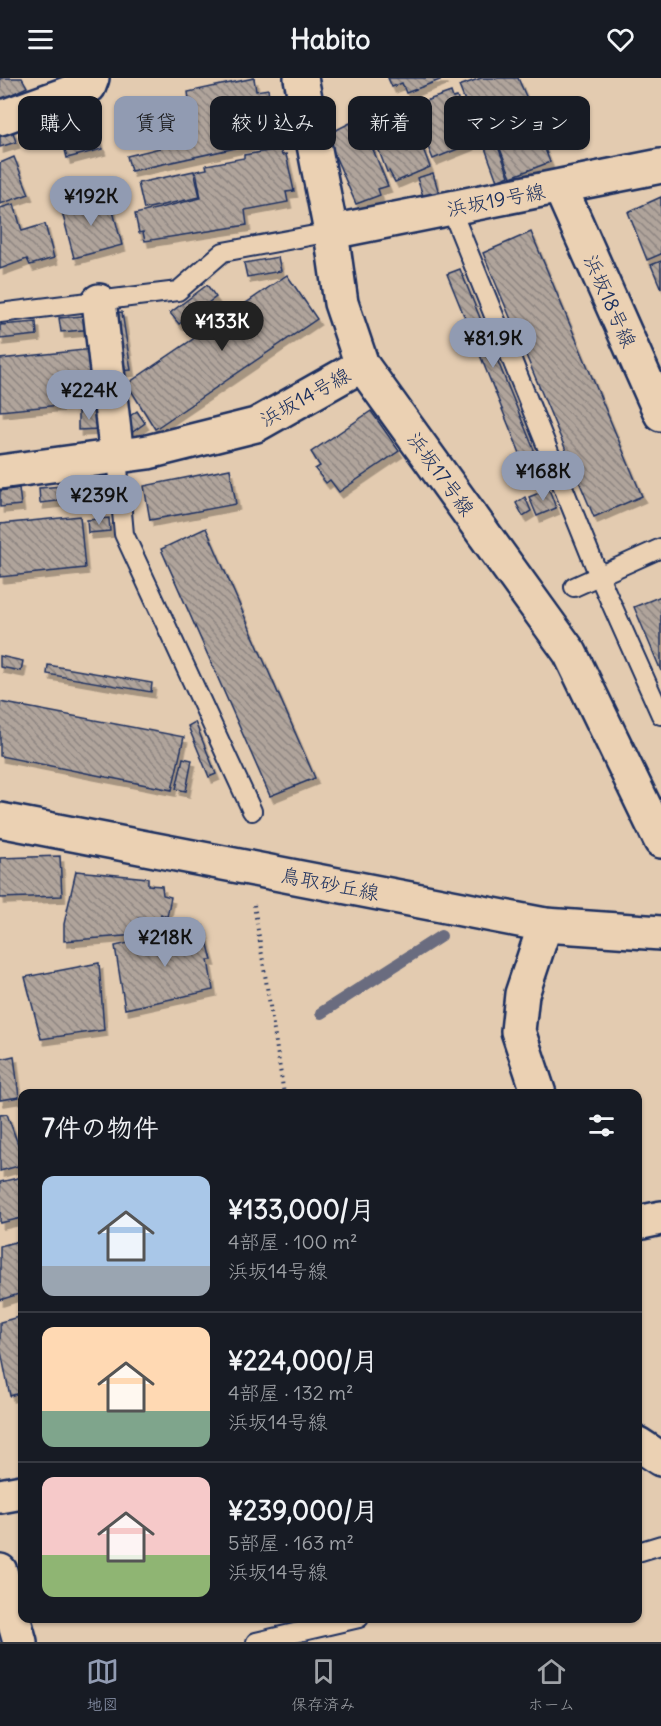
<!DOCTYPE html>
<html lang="ja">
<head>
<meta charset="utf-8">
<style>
  :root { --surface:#171b24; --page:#242831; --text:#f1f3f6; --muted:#9ea1a6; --line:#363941; --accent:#919bb2 }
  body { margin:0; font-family:Delius,"Klee One",sans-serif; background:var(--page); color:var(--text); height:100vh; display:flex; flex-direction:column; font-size:22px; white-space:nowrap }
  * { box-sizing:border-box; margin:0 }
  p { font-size:20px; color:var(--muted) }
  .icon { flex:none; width:33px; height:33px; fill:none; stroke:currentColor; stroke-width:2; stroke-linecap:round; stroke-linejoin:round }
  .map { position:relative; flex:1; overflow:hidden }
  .details { position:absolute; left:18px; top:1011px; width:624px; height:534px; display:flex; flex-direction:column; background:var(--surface); border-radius:12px; box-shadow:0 2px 4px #0004 }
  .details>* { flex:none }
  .top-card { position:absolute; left:18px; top:18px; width:626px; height:54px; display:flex; gap:12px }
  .price { position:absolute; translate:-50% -51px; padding:0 14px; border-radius:21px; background:var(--accent); color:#111; font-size:20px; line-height:39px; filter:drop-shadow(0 2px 3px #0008) }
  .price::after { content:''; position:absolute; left:50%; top:36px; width:18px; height:14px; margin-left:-9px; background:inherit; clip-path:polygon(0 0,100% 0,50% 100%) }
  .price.selected { background:#222; color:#fff }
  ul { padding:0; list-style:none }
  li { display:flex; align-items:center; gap:18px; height:150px; padding:0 24px }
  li+li { border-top:2px solid var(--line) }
  li span { display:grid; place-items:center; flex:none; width:168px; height:120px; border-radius:12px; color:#555 }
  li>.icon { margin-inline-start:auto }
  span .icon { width:72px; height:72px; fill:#fffc; stroke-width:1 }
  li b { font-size:26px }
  h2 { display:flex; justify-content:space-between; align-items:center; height:72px; padding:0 24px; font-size:26px }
  .pill { padding:0 21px; border-radius:12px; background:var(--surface); box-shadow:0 2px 4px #0004; font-size:21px; line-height:54px }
  .pill.selected { background:var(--accent); color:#111 }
  header { display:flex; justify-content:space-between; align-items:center; height:78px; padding:0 24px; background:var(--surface); font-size:27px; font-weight:800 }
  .dock { display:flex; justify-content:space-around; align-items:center; height:84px; border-top:2px solid var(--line); background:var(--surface); font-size:16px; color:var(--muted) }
  .dock a { display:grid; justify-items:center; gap:3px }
  .dock .selected { color:var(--accent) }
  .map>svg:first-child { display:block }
</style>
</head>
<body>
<header><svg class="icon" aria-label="menu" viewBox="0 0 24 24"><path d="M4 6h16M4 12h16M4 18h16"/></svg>Habito<svg class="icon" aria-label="heart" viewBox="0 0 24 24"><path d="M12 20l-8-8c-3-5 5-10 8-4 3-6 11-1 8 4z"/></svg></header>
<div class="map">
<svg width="661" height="1564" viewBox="0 0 661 1564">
  <defs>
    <pattern id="building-back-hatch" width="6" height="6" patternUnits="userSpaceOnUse" patternTransform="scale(1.5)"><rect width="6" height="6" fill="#b0a49b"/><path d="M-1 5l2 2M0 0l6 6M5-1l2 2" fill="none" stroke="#8e8682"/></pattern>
    <filter id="shadow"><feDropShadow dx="3.5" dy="6" stdDeviation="0" flood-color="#0004"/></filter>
  </defs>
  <rect width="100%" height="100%" fill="#e3cbb0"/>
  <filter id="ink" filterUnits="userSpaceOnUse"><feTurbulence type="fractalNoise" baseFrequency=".0167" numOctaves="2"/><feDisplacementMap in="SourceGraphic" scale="12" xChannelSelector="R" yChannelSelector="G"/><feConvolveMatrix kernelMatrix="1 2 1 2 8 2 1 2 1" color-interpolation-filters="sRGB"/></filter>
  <g filter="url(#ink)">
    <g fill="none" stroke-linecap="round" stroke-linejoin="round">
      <polyline stroke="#6a6c7f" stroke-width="12" points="321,935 441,858"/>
    </g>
    <g fill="url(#building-back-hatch)" stroke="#1b2f5e" stroke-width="1.5" filter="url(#shadow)">
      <polygon points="0,0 22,0 27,9 0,22"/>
      <polygon points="254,0 256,13 268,11 276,61 131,93 127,78 160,70 152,32 189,22 188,14"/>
      <polygon points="388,0 445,0 406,15 402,5 392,9"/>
      <polygon points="481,0 518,0 532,32 481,51 477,36 471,38 459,8"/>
      <polygon points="451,14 453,20 457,19 464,40 461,42 470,66 433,81 411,28"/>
      <polygon points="90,22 102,71 67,80 55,31"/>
      <polygon points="408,31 430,89 395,104 389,93 387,94 366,39 375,35 378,48 392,42 390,39"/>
      <polygon points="533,40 550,84 511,99 494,55"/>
      <polygon points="350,45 356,56 365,52 388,108 378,111 380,117 356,126 326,57"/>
      <polygon points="11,48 16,64 0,69 0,52"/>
      <polygon points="497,66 509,98 497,103 485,70"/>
      <polygon points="280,71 282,77 286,76 294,113 286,114 288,124 245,132 247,147 145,163 143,154 139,155 135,136 201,120 196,93 207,91 206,87 244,80 244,77"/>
      <polygon points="14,79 29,116 0,126 0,85"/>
      <polygon points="194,93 200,119 144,131 138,105"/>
      <polygon points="433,95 440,119 425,124 417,100"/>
      <polygon points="109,118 122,167 74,180 61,130"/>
      <polygon points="661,119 661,176 647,182 628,134"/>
      <polygon points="14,126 22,153 45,146 54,180 30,187 27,181 0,191 0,130"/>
      <polygon points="531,154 642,418 594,439 483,175"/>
      <polygon points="278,179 281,193 247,199 244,185"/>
      <polygon points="661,183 661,211 651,187"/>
      <polygon points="460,191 539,384 526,390 447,196"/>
      <polygon points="287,197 317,241 155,351 127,306"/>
      <polygon points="207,207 216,219 179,246 170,235"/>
      <polygon points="122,234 131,292 118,293 110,235"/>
      <polygon points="93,237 94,251 61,254 59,240"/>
      <polygon points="36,244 37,257 0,261 0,247"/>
      <polygon points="93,271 101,323 0,333 0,281"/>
      <polygon points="99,333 100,351 78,352 78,334"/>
      <polygon points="137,333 145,345 130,356 122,344"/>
      <polygon points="371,333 399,373 339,414 330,402 326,405 315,391 320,388 311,374"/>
      <polygon points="230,391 236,426 150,442 144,408"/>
      <polygon points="74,407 75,421 40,425 39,410"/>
      <polygon points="19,410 21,427 0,429 0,413"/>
      <polygon points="549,411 556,430 537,438 529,419"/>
      <polygon points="525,419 531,433 523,438 516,425"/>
      <polygon points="80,438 85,490 0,499 0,446"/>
      <polygon points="109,440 110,453 88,455 87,442"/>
      <polygon points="206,450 315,700 270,718 161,471"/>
      <polygon points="661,518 661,593 634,529"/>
      <polygon points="0,578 23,583 21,593 0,589"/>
      <polygon points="48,587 152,605 151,614 47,596"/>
      <polygon points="0,624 184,659 172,712 0,678"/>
      <polygon points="195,644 216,696 209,699 188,648"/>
      <polygon points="183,680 192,682 186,713 176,711"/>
      <polygon points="60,778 62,818 0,820 0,780"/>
      <polygon points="76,793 148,800 148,807 162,808 163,817 171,819 167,839 161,836 159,842 139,840 136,857 64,863 64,846"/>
      <polygon points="203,848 212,882 208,882 213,912 125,931 115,868"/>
      <polygon points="99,885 104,952 41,961 25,899"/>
      <polygon points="14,978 19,1019 0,1022 0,981"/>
      <polygon points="7,1036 22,1077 22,1087 0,1093 0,1037"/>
      <polygon points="22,1099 22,1140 0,1145 0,1104"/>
      <polygon points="22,1162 22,1215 0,1222 0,1168"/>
      <polygon points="22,1238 22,1314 10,1318 0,1269 0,1244"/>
    </g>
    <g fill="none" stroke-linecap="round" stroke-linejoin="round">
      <defs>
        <g id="service">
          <polyline points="451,131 599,498 661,637"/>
          <polyline points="0,235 178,213 223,174 331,154"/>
          <polyline points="117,379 124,456 252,733"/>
          <polyline points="574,509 661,470"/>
          <polyline points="638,1474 661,1467"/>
          <polyline points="256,1564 359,1540"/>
        </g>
        <g id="minor">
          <polyline points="301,0 331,154 341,225 362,287 570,575 661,763"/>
          <polyline points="0,40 89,8 92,0"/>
          <polyline points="560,109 661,336"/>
          <polyline points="331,154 661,88"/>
          <polyline points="99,223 117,379"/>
          <polyline points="0,394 148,374 256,347 362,287"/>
          <polyline points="539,1016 518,953 522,916 545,847"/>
          <polyline points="638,1145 661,1140"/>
          <polyline points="638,1366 661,1381"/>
          <polyline points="0,1418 22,1414"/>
        </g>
        <polyline id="tertiary" points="0,1493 20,1564"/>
        <polyline id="secondary" points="0,742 545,847 661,855"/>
      </defs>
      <use href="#service" stroke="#1b2f5e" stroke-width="22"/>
      <use href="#minor" stroke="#1b2f5e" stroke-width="38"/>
      <use href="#tertiary" stroke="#1b2f5e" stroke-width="38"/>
      <use href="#secondary" stroke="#1b2f5e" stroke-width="38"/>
      <polyline stroke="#1b2f5e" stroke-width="4" stroke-dasharray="1.5 4.5" stroke-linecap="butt" points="254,827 284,1016"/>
      <use href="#service" stroke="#ebd1b3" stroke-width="18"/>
      <use href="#minor" stroke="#ebd1b3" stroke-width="33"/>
      <use href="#tertiary" stroke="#ebd1b3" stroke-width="33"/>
      <use href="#secondary" stroke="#ebd1b3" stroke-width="33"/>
    </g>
  </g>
  <g text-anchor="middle" stroke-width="4.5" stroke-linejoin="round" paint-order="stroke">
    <g font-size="20" fill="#1b2f5e" stroke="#ebd1b3">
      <text transform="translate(496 122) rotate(-11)" y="7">浜坂19号線</text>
      <text transform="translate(610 223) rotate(66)" y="7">浜坂18号線</text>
      <text transform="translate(305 319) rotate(-29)" y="7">浜坂14号線</text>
      <text transform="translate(441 396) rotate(54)" y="7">浜坂17号線</text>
      <text transform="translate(330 806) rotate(11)" y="7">鳥取砂丘線</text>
    </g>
  </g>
</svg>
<b class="price" style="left:91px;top:149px">¥192K</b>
<b class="price selected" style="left:222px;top:274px">¥133K</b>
<b class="price" style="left:493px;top:291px">¥81.9K</b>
<b class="price" style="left:89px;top:343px">¥224K</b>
<b class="price" style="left:543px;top:424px">¥168K</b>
<b class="price" style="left:99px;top:448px">¥239K</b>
<b class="price" style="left:165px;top:890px">¥218K</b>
<div class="top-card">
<a class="pill">購入</a>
<a class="pill selected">賃貸</a>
<a class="pill">絞り込み</a>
<a class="pill">新着</a>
<a class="pill">マンション</a>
</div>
<section class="details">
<h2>7件の物件<svg class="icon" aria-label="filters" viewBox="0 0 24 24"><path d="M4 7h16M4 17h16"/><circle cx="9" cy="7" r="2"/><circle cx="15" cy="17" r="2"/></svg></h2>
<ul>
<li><span style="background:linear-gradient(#a9c7e8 75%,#9aa5b1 0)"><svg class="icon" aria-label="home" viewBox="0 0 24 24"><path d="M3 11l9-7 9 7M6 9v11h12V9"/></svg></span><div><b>¥133,000/月</b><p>4部屋 · 100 m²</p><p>浜坂14号線</p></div></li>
<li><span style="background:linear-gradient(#ffd9b3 70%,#7fa58c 0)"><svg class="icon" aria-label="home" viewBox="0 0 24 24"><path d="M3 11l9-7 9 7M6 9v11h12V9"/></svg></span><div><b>¥224,000/月</b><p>4部屋 · 132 m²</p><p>浜坂14号線</p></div></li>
<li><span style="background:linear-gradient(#f6c9c9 65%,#8fb573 0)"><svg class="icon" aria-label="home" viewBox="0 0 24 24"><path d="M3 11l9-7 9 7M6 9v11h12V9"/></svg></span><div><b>¥239,000/月</b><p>5部屋 · 163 m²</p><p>浜坂14号線</p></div></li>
</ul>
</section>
</div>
<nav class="dock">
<a class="selected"><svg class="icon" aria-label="map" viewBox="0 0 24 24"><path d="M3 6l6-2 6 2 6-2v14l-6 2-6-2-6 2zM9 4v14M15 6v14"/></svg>地図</a>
<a><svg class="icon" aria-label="saved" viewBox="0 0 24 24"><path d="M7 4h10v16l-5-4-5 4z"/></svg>保存済み</a>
<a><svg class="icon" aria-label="home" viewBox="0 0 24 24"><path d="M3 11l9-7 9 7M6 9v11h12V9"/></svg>ホーム</a>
</nav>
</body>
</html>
